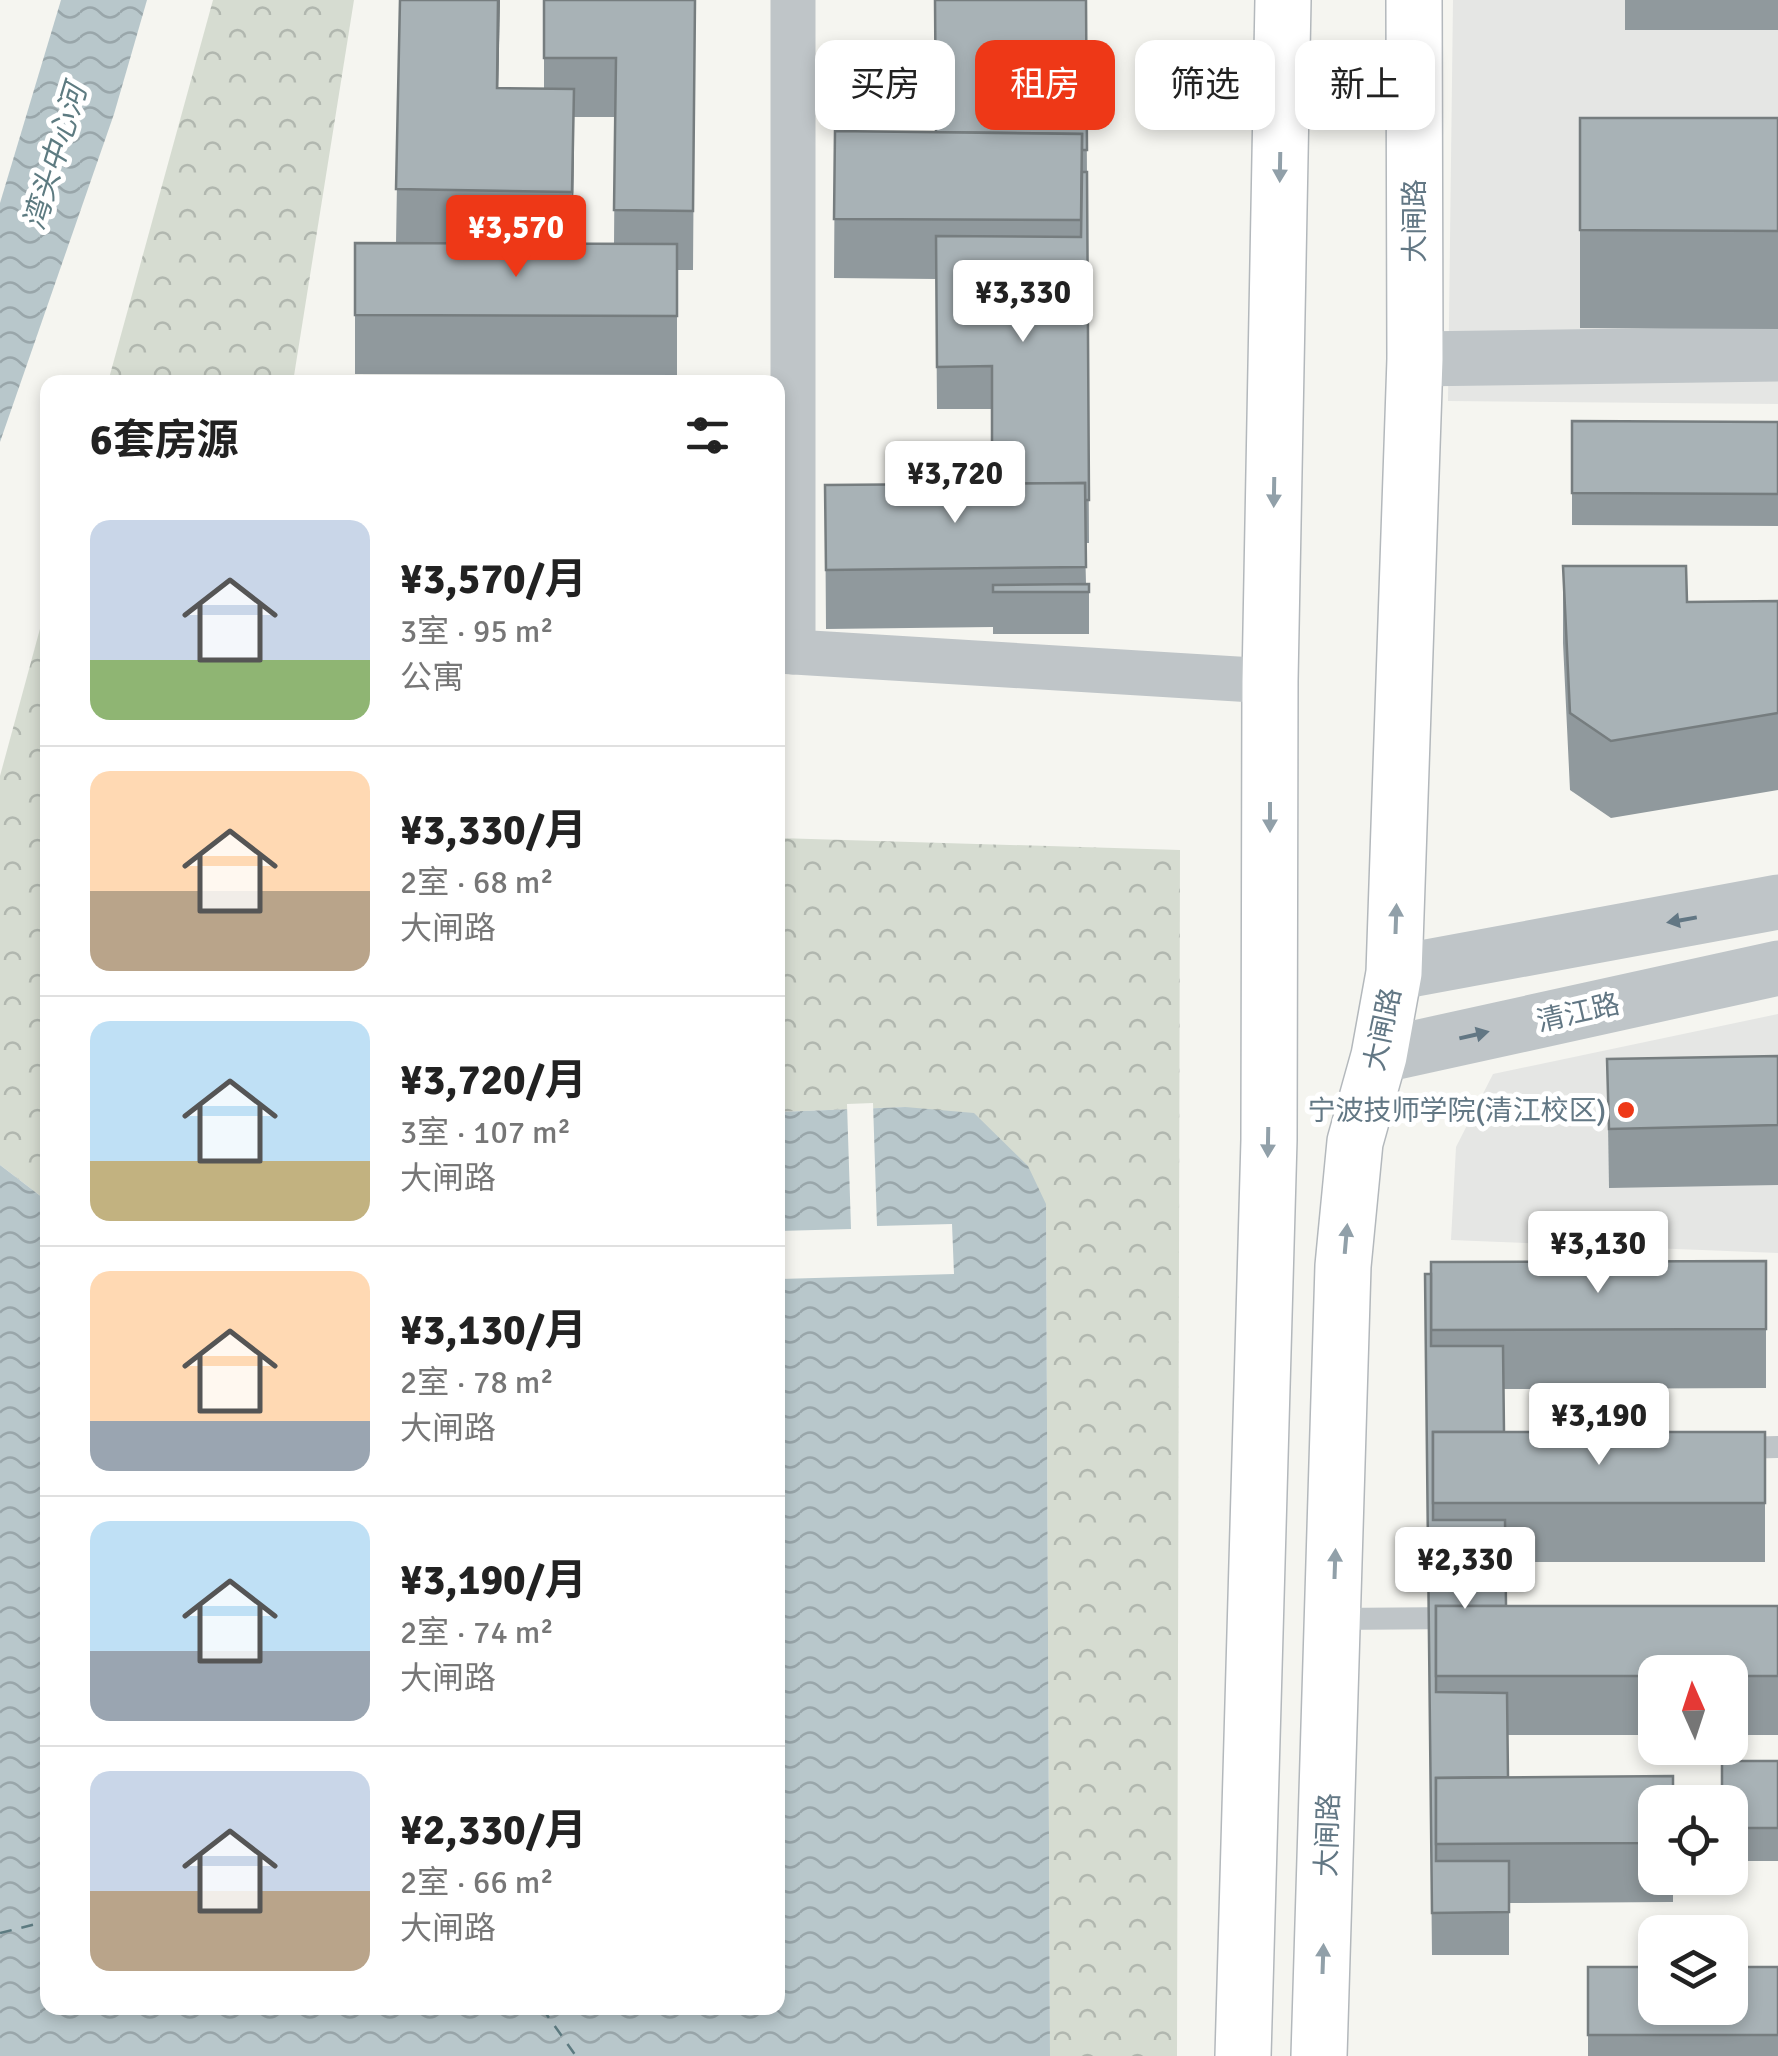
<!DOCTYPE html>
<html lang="zh">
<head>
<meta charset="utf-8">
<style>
  :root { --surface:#fff; --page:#f6f6f6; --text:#222; --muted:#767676; --line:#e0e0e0; --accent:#ee3817 }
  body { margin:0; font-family:Signika,"Noto Sans SC",sans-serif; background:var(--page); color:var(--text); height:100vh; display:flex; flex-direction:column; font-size:38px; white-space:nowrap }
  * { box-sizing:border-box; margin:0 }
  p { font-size:32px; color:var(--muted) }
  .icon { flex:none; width:55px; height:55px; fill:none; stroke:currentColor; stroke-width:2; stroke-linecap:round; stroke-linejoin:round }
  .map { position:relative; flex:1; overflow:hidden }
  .panel { position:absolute; left:40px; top:375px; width:745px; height:1640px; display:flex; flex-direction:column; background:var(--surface); border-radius:20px; box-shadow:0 5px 15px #0003 }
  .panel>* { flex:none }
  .hud { position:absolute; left:815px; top:40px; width:812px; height:90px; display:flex; gap:20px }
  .needle { width:65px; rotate:357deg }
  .buttons { position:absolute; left:1638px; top:1655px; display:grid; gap:20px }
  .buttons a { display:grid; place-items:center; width:110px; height:110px; border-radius:20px; background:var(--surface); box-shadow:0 5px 15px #0003; font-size:50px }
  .price { position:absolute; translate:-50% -85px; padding:0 22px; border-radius:10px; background:#fff; color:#222; font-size:32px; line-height:65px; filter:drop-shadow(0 2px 5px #0008) }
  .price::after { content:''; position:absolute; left:50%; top:60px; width:30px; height:22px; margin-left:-15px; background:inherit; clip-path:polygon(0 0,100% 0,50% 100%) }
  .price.on { background:var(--accent); color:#fff }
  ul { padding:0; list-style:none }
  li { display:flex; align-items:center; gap:30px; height:250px; padding:0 50px }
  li+li { border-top:2px solid var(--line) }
  li span { display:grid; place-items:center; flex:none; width:280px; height:200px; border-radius:20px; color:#555 }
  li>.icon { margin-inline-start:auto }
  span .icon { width:120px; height:120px; fill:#fffc; stroke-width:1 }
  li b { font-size:42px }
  h2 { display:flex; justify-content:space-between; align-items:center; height:120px; padding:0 50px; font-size:42px }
  .tag { padding:0 35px; border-radius:20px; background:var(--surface); box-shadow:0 5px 15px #0003; font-size:35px; line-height:90px }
  .tag.on { background:var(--accent); color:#fff }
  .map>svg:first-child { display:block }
</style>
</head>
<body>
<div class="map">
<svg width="1778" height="2056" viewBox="0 0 1778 2056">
  <defs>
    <pattern id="park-crowns" width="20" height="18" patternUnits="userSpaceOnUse" patternTransform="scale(2.5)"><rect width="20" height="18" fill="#d6dcd1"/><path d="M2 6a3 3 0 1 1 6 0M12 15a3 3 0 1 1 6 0" fill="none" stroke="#b1b7af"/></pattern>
    <pattern id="water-waves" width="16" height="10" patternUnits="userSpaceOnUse" patternTransform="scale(2.5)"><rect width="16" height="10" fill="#b8c7cb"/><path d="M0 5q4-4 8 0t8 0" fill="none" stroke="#99a6aa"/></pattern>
  </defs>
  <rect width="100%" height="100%" fill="#f5f5f0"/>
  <g fill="#e5e6e4">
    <polygon points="1453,0 1778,0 1778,404 1448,401"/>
    <polygon points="1778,1014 1778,1253 1451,1240 1456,1147 1493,1074"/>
  </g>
  <g fill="url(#park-crowns)">
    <polygon points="213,0 354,0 293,382 108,382"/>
    <polygon points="47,603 47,1201 0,1165 0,776"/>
    <polygon points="778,838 1180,850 1177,2056 1050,2056 1046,1204 904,1107 778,1112"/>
  </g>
  <g fill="url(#water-waves)">
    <polygon points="61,0 147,0 114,114 0,442 0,203"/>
    <polygon points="905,1107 974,1113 1028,1166 1046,1204 1050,2056 0,2056 0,1165 47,1201 48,2008 778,2008 778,1112"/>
  </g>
  <polygon fill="#f5f5f0" points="873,1103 877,1226 952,1224 954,1274 780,1279 779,1231 851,1229 847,1104"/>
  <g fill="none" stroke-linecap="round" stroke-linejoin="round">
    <g stroke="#5d7b81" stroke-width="2.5" stroke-dasharray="12 10" stroke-linecap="butt">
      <polyline points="0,1933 48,1921"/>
      <polyline points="542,2008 576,2056"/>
    </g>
    <defs>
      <g id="primary">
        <polyline points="1243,2056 1269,1140 1270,681 1283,0"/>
        <polyline points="1319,2056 1343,1266 1355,1142 1379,1056 1394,973 1415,359 1414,0"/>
      </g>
    </defs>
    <use href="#primary" stroke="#b3b8bc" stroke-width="58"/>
    <g stroke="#bfc5c8" stroke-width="22">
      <polyline points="1737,1448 1778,1447"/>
      <polyline points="1334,1619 1460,1618"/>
    </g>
    <g stroke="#bfc5c8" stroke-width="45">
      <polyline points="793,0 793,652"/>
      <polyline points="778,651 1270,681"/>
    </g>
    <g stroke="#bfc5c8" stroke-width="55">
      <polyline points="1415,359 1778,354"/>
      <polyline points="1394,973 1778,902"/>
      <polyline points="1379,1056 1778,968"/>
    </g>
    <use href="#primary" stroke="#fff" stroke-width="55"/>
  </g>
  <g fill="#90999d" fill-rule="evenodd">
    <path d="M400 0H500L498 88 544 89V0H695L693 270H677V375L355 374V243H396ZM574 117H615L614 244H573Z"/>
    <polygon points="1086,0 1089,543 1085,543 1086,584 1089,584 1089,634 993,634 993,627 826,629 825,485 992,484 992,409 937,409 936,279 834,278 835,131 936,132"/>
    <rect x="1625" y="0" width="153" height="30"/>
    <polygon points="1580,118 1778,118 1778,329 1580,328"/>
    <polygon points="1572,421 1778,422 1778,526 1572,525"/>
    <polygon points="1563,566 1687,602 1778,601 1778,790 1611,818 1570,790 1563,643"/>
    <polygon points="1778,1056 1778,1185 1609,1188 1607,1059"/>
    <polygon points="1766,1261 1766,1388 1503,1389 1504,1432 1765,1432 1765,1562 1505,1562 1506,1606 1778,1606 1778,1735 1730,1735 1730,1672 1655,1672 1655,1735 1507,1735 1508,1777 1655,1802 1655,1878 1673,1878 1673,1902 1509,1903 1509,1955 1432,1955 1425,1274"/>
    <polygon points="1778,1761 1778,1861 1730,1861 1730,1802"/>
    <rect x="1588" y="1967" width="190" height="89"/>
  </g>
  <g fill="#767d7f">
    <polygon points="498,0 500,0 497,147"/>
    <polygon points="574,89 574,149 572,251 572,192"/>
  </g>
  <g fill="#a8b2b6" stroke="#767d7f" stroke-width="2.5">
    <polygon points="400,0 498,0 497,88 574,89 572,192 396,189"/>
    <polygon points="544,0 695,0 693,211 614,210 616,58 544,58"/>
    <polygon points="935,0 1086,0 1087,150 1082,150 1082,134 936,132"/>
    <polygon points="1580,118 1778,118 1778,231 1580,230"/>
    <polygon points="835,131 1082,134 1081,220 834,219"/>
    <polygon points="1082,172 1087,172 1089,500 1085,500 1085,483 992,484 992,366 937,367 936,236 1081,237"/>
    <polygon points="355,243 677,244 677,316 355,315"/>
    <polygon points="344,377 733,378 733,382 344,382"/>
    <polygon points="1572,421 1778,422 1778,494 1572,493"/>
    <polygon points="1085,483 1086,567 826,570 825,485"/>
    <polygon points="1563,566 1686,566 1687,602 1778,601 1778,713 1611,741 1570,713"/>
    <polygon points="1089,584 1089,592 993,592 993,585"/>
    <polygon points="1778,1056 1778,1125 1609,1129 1607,1059"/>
    <polygon points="1766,1261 1766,1329 1431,1330 1431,1262"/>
    <polygon points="1425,1274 1431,1274 1431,1346 1503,1346 1504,1432 1433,1432 1433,1520 1505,1520 1506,1606 1436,1606 1436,1692 1507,1693 1508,1777 1436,1778 1436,1861 1509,1861 1509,1912 1432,1913"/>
    <rect x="1433" y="1432" width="332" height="71"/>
    <polygon points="1436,1606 1778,1606 1778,1676 1730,1676 1730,1672 1655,1672 1655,1676 1436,1676"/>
    <polygon points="1722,1761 1778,1761 1778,1828 1730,1828 1730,1802 1722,1802"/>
    <polygon points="1673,1776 1673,1802 1655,1802 1655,1843 1436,1844 1436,1778"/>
    <polygon points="1588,1967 1655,1967 1655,2008 1730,2008 1730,1967 1778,1967 1778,2035 1588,2035"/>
  </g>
  <defs><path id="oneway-solid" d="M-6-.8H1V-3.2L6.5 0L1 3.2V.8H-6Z" transform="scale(2.5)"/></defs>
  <g fill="#91a0a9">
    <use href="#oneway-solid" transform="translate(1280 167) rotate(91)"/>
    <use href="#oneway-solid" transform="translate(1274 492) rotate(91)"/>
    <use href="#oneway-solid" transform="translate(1270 817) rotate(90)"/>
    <use href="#oneway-solid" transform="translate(1396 919) rotate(-88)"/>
    <use href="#oneway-solid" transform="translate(1268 1142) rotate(91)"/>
    <use href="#oneway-solid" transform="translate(1346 1239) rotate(-85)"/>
    <use href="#oneway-solid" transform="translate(1335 1564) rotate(-88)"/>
    <use href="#oneway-solid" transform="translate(1323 1959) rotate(-88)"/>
  </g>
  <g fill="#627784">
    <use href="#oneway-solid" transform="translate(1682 920) rotate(170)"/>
    <use href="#oneway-solid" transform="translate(1474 1035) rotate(-13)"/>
  </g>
  <circle fill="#ee3817" stroke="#fff" stroke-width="4" cx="1626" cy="1110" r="10"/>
  <g text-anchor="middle" stroke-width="10" stroke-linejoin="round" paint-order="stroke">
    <g font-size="28" fill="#627784" stroke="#fff">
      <text transform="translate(1414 221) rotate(-90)" y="10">大闸路</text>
      <text transform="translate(1578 1012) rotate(-13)" y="10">清江路</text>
      <text transform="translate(1382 1029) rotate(-78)" y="10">大闸路</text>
      <text transform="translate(1327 1835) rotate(-88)" y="10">大闸路</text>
    </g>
    <g font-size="28" fill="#627784" stroke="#fff" text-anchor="end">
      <text x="1606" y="1120">宁波技师学院(清江校区)</text>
    </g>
    <g font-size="30" font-style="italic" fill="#5d7b81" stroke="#fff">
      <text transform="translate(55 157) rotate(-73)" y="10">湾头中心河</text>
    </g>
  </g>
</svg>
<div class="buttons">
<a><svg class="needle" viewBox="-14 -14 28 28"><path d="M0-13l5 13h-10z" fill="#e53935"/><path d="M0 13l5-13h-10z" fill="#767676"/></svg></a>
<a><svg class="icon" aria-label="locate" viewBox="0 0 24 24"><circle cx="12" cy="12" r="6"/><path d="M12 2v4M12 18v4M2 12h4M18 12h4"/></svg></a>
<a><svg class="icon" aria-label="layers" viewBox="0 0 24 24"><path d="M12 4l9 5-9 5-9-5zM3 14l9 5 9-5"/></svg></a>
</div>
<b class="price on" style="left:516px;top:280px">¥3,570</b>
<b class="price" style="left:1023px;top:345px">¥3,330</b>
<b class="price" style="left:955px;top:526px">¥3,720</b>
<b class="price" style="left:1598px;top:1296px">¥3,130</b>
<b class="price" style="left:1599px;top:1468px">¥3,190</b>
<b class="price" style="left:1465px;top:1612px">¥2,330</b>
<div class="hud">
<a class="tag">买房</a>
<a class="tag on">租房</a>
<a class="tag">筛选</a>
<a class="tag">新上</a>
</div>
<section class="panel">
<h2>6套房源<svg class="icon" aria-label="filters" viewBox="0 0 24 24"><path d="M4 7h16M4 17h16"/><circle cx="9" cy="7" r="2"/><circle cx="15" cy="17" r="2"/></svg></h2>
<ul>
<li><span style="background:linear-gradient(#c9d6e8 70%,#8fb573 0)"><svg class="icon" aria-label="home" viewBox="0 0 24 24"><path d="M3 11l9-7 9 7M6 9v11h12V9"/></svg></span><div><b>¥3,570/月</b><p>3室 · 95 m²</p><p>公寓</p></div></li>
<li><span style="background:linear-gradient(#ffd9b3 60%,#b9a48a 0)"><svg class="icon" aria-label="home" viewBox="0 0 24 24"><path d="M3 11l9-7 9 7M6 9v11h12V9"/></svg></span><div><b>¥3,330/月</b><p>2室 · 68 m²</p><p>大闸路</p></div></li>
<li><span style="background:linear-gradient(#bfe0f5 70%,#c2b280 0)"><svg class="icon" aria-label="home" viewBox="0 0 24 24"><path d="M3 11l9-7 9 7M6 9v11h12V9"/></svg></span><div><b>¥3,720/月</b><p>3室 · 107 m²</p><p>大闸路</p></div></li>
<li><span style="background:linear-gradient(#ffd9b3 75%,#9aa5b1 0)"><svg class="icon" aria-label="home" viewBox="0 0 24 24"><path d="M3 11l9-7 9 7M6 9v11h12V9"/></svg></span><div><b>¥3,130/月</b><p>2室 · 78 m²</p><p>大闸路</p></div></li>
<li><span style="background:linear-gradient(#bfe0f5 65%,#9aa5b1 0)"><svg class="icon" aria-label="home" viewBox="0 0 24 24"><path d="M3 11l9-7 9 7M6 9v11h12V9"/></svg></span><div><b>¥3,190/月</b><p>2室 · 74 m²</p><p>大闸路</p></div></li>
<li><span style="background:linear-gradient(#c9d6e8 60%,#b9a48a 0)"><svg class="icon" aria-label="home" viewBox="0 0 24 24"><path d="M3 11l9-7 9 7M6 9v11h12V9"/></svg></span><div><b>¥2,330/月</b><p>2室 · 66 m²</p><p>大闸路</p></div></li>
</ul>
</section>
</div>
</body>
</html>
